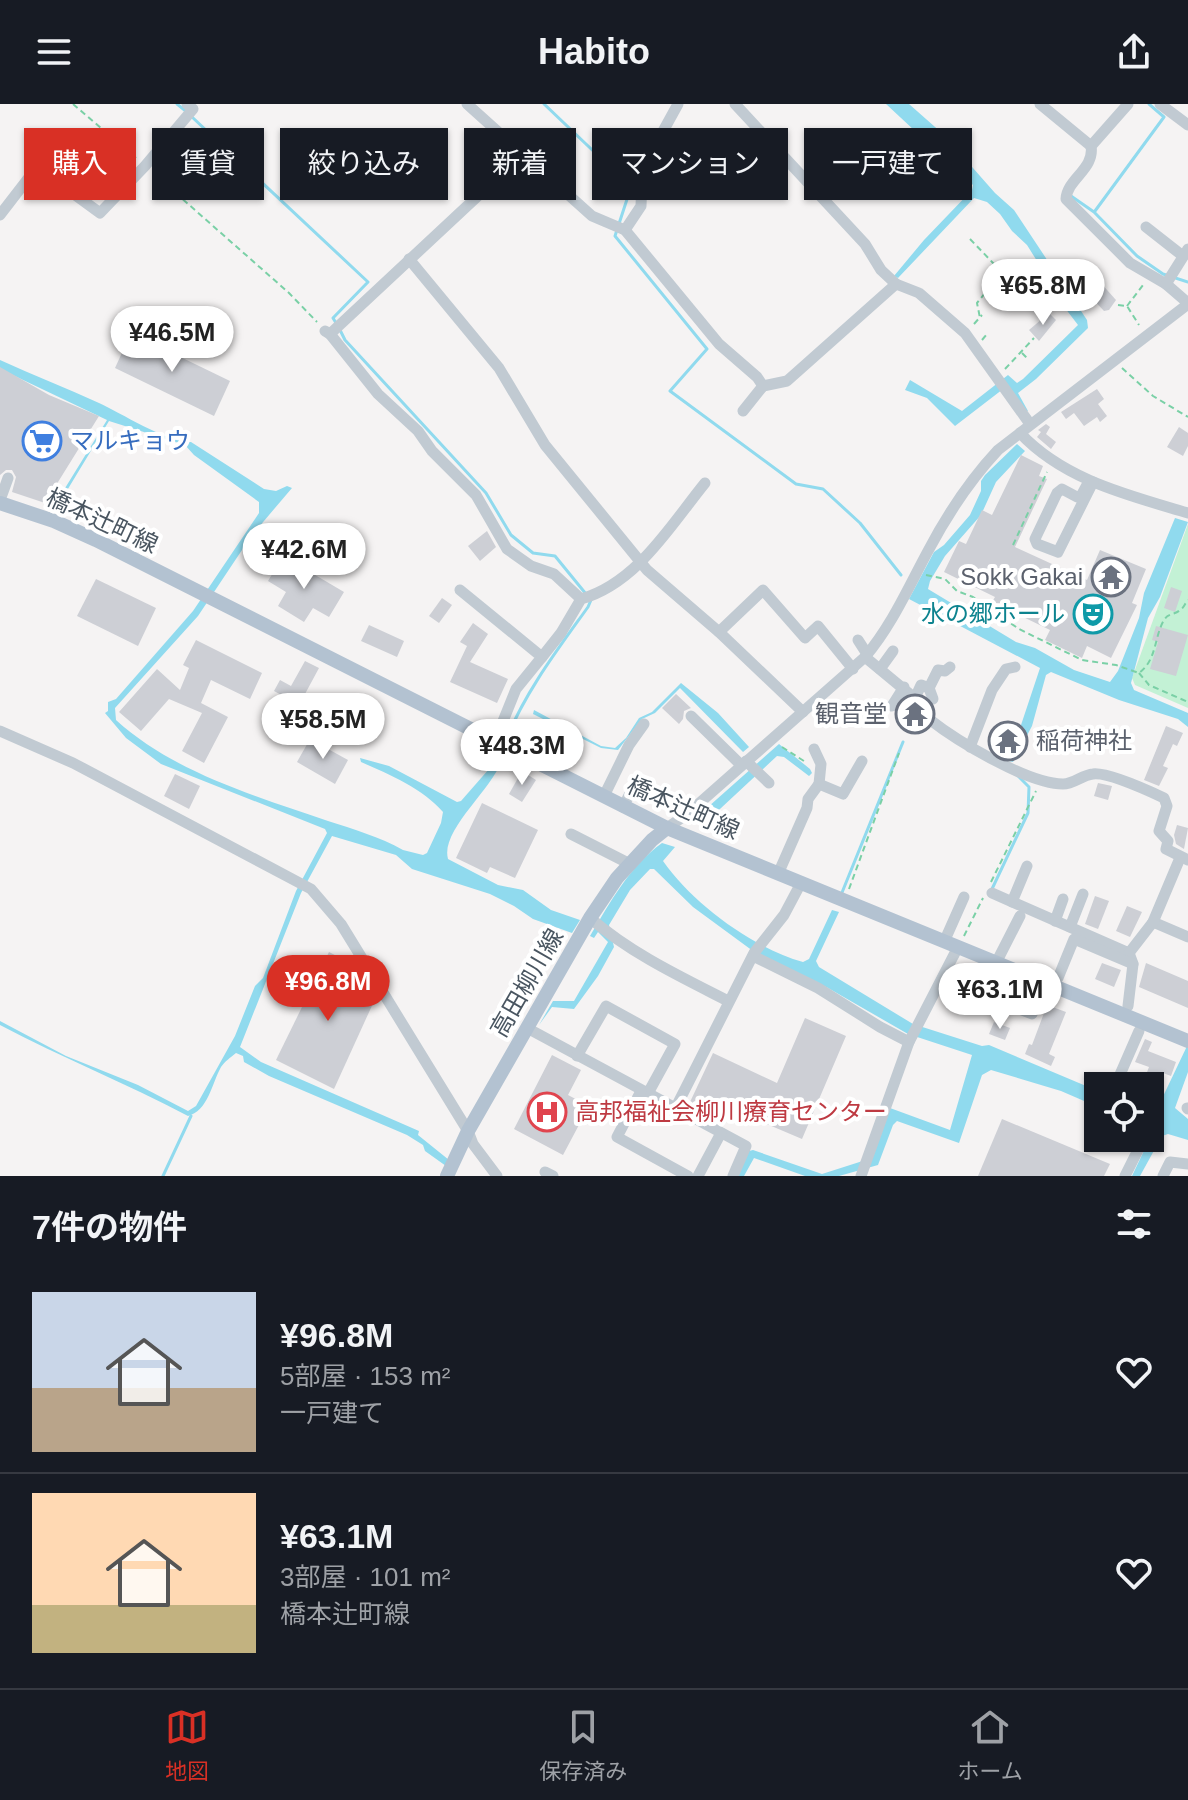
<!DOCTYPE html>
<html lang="ja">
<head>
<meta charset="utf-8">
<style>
  :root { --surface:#171b24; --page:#242831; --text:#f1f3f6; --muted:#9ea1a6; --line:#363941; --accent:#d93025 }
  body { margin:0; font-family:Helvetica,"Noto Sans JP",sans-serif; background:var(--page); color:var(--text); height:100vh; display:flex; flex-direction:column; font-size:30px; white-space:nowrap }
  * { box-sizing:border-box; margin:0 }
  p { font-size:26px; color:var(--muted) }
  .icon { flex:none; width:44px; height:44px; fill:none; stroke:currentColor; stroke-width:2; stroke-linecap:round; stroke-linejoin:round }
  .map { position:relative; height:1072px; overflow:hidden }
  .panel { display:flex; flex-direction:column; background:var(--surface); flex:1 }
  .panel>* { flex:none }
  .hud { position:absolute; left:24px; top:24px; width:1140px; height:72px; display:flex; gap:16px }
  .tools { position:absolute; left:1084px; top:968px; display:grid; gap:16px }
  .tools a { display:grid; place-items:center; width:80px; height:80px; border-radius:0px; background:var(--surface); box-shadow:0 2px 6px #0004; font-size:40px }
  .price { position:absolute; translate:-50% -68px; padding:0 18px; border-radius:28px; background:#fff; color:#222; font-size:26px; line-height:52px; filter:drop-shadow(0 2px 4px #0008) }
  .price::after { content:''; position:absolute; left:50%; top:48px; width:24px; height:18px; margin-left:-12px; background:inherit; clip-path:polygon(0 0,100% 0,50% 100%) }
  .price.selected { background:var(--accent); color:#fff }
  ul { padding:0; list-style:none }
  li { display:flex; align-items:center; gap:24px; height:200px; padding:0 32px }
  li+li { border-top:2px solid var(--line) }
  li span { display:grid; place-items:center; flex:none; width:224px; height:160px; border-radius:0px; color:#555 }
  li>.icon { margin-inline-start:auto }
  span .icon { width:96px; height:96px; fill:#fffc; stroke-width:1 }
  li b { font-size:34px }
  h2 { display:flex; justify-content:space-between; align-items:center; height:96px; padding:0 32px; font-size:34px }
  .chip { padding:0 28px; border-radius:0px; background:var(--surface); box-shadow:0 2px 6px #0004; font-size:28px; line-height:72px }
  .chip.selected { background:var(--accent); color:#fff }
  header { display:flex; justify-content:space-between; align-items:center; height:104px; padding:0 32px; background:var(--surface); font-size:36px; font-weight:700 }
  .tab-bar { display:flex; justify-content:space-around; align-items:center; height:112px; border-top:2px solid var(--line); background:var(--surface); font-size:22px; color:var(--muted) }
  .tab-bar a { display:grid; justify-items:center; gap:4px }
  .tab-bar .selected { color:var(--accent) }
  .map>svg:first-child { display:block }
</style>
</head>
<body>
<header><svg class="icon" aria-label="menu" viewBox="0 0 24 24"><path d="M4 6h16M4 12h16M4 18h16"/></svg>Habito<svg class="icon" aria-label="share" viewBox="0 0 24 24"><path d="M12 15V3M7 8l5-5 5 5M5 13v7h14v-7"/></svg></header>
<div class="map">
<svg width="1188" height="1072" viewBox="0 0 1188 1072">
  <rect width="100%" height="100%" fill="#f5f3f3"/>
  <polygon fill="#c3f1d5" points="1188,420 1188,604 1135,581 1132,574"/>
  <g fill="#90daee">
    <polygon points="886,0 909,0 943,30 995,89 1014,106 1087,216 1088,224 1036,275 1018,289 1028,307 1023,306 1007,282 955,322 927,294 905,286 910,276 962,307 1008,271 1017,279 1023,275 1078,221 1052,187 1047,173 1027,141 1012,127 1000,110 987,98 974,94 898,174 894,172 924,136 972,86 973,81"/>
    <path d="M0 256C33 271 66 284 99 299 121 309 170 340 191 338L264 385 276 387 287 382 292 384 252 431 198 512 115 604 116 616C173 668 255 692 328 717 353 725 380 733 403 746L423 751 427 749 441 719 443 708C423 685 391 671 361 658L360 654 389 662 457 698 461 697 489 665 494 652 502 655C494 684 440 726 448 755L498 781 523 786 551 806 580 816 572 829 533 815 514 802 490 790 412 765 396 751 332 732 301 789 240 943 261 958 419 1027 418 1031 449 1056 446 1062 425 1047 423 1041 407 1031 269 972 244 958 243 952 236 949C230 954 225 957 221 963 212 979 208 1007 188 1012 126 979 62 954 0 921V917L66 952 138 981 188 1007 196 1002 235 932 255 882 263 874 296 787 327 729 325 725 161 660 126 634 105 609 108 607V598L116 595 193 507 259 409V398L194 351 185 341 109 317 57 403 54 402 107 316 0 265Z"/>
    <polygon points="1017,340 1025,347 996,378 981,411 945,452 930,477 928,485 1016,538 1035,544 1074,566 1110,578 1118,567 1139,514 1144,489 1175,414 1188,418 1160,493 1148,514 1131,579 1134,586 1188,609 1188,623 1178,615 1119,596 1051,568 1046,571 1032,622 1013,658 1009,657 1040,564 909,495 934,448 944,441 970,411 981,387 981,377 985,371"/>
    <polygon points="681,579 718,609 749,643 743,648 680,584 655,609 642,615 618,646 601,644 533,610 534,606 601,642 615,644 626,634 639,614 652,608"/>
    <polygon points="779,640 810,665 812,669 809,672 784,653 777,652 706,718 700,718 699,711"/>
    <path d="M662 739 675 743 663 757C693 800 753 844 803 858L809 855 832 806 839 808 816 857 819 863 913 920 982 942 989 941 1098 987V1003L1061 987 991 966 982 971 959 1039 897 1017 893 1021 878 1061 839 1072H805L754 1054 744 1072H736L749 1047 753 1046 822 1070 872 1054 890 1004 950 1026 972 951 908 930 828 884 757 850 693 803 654 765H650L630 786 609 821 614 843 598 872 574 905 552 903 539 921 553 897H574L608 838 598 828 594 834 590 832C611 797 629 763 662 739Z"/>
    <polygon points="1188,940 1188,968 1175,1004 1188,1015 1188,1036 1168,1030 1162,1032 1140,1072 1132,1072 1150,1034 1150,1011 1157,1005"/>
  </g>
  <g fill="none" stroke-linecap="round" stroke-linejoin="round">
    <g stroke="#90daee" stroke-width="3">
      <polyline points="177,0 187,8"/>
      <polyline points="544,0 631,83 615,132 707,245 670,287 796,380 823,385 860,419 901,471"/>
      <polyline points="192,13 368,178 333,214 336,219"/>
      <polyline points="1071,92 1094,108 1137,152 1163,170 1188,178"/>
      <polyline points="1095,107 1164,13 1149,0"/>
      <polyline points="340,226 345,236 486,389 511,431 533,449 555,452 586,490"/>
      <path d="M506 636C525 588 558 545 588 503L591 496"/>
      <polyline points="992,785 1028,709 1029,683 1017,671"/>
      <polyline points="841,791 903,638"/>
      <polyline points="163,1072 191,1012"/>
    </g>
  </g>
  <g fill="#cdcfd5">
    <polygon points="1099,177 1116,196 1109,206 1104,207 1087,189"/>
    <polygon points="1049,209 1056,216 1039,237 1029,226"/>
    <polygon points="131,229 230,277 214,312 115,264"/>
    <polygon points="0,263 49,291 99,312 45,399 12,388 16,373 12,366 6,366 0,371"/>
    <polygon points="1097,285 1104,295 1098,300 1107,312 1100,318 1097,313 1084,322 1074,309 1066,315 1061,308"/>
    <polygon points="1046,320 1050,323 1046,330 1056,338 1051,345 1037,333 1041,328 1038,326"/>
    <polygon points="1179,323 1188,329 1188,342 1183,352 1167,343"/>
    <polygon points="1021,351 1043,362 1039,372 1047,375 1015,443 1087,476 1100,446 1146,465 1132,499 1137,501 1111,554 1087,542 1082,554 1045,536 1050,526 992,498 995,493 944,468 959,437 966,440 982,406 992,411"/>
    <polygon points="487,427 496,443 480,457 468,442"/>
    <polygon points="283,452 344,488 329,513 313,504 304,518 278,502 286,488 268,477"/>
    <polygon points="96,475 156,504 138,542 77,512"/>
    <polygon points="1171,483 1182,487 1175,508 1164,504"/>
    <polygon points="442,494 452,501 439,519 429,512"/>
    <polygon points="473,519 488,530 470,558 508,575 497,599 450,578 467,542 460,538"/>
    <polygon points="369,521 404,537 397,553 361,537"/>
    <polygon points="1156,522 1188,531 1176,572 1150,565 1158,538 1152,536"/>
    <polygon points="196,536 262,569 250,595 211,576 201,599 228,613 204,659 182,647 202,609 169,595 141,627 119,608 157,565 180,586 189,564 183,561"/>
    <polygon points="305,557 319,564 305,590 311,593 305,604 274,587 280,576 291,582"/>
    <polygon points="676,590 691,604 684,607 683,615 679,620 662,604"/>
    <polygon points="1166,622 1183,629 1177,642 1173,640 1163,662 1168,664 1159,682 1144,676"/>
    <polygon points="556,634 571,642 565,652 550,644"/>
    <polygon points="310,635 348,656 335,680 297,658"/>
    <polygon points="522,667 536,676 522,698 509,690"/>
    <polygon points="175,670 200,682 189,705 164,692"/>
    <polygon points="1098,679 1112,682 1108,696 1094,692"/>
    <polygon points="482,699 538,726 515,774 490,763 487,769 456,754"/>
    <polygon points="1177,721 1188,724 1184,745 1176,740 1174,731"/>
    <polygon points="1095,792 1109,797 1098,825 1085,820"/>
    <polygon points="1127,802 1142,808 1130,833 1116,827"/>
    <polygon points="329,848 354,861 375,895 334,985 276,956"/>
    <polygon points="1102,859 1121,866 1114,883 1095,875"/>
    <polygon points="1146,859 1188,877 1188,904 1139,883"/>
    <polygon points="1047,901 1066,908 1049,950 1055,953 1051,962 1025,950 1029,940 1032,941"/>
    <polygon points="805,914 846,932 802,1035 750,1013 747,1019 719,1006 717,1011 690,998 713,949 777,979"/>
    <polygon points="994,918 1010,924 1005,936 989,930"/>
    <polygon points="1145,935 1152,938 1148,947 1176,958 1171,972 1163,969 1156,987 1150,985 1150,982 1142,981 1149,963 1135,958"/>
    <polygon points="552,951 581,966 568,991 589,1002 563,1051 514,1025"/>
    <polygon points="1002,1015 1110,1060 1104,1072 978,1072"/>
  </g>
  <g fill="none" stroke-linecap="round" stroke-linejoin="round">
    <g stroke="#7ad0a6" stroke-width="2" stroke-dasharray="6 4" stroke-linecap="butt">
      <polyline points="73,0 136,54"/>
      <polyline points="153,69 289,189 317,218"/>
      <polyline points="970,135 995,161 999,172 977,199 980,214"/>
      <polyline points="1118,201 1127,202 1139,221"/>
      <polyline points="1127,202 1143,181"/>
      <polyline points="974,220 982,211"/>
      <polyline points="982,236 987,230"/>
      <polyline points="1022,249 1028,255"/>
      <polyline points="1122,264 1153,292 1188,313"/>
      <polyline points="1005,265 1034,234"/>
      <polyline points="1013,441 1047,368"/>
      <path d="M926 471 945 475 957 487 973 493 1019 525 1082 556 1116 561 1139 569C1157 556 1154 533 1164 516 1168 509 1175 511 1180 506 1184 504 1185 499 1188 496"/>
      <polyline points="1139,569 1149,581 1188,598"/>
      <polyline points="782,643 807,659"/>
      <polyline points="1004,650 1007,643"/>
      <polyline points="991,778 1036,687"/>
      <polyline points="849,785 899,649"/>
      <polyline points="964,832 983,794"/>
    </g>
    <g stroke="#c1cad2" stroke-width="11">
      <polyline points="467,0 592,112 625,126 719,240 757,273 763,282"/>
      <polyline points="735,0 865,140 881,166 896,180 919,189 965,229 1030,320"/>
      <polyline points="1040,0 1091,42"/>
      <path d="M1128 0 1091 42C1095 65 1067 75 1066 95L1130 159 1166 180 1188 199"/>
      <polyline points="1160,0 1188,21"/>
      <polyline points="0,111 37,63 100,109 145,62 193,5 187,0"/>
      <polyline points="1146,123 1183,152"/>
      <polyline points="625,126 641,102 642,76 645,60 678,0"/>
      <polyline points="409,155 499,264 545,341 647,466 719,528 803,608"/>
      <polyline points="1166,180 1188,145"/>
      <polyline points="325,227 330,230 480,90 519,49"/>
      <polyline points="330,230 378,290 418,327 432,347 476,391 507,445 531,462 554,470 581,495"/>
      <polyline points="763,282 787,277 896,180"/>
      <polyline points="743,307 763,282"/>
      <path d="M1020 329C1064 376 1128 391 1188 409"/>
      <polyline points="1089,377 1081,392 1077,393 1062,385 1057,389 1035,435 1037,440 1058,448 1093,378"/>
      <polyline points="0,396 8,374"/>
      <polyline points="460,486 542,553 516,585 495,637"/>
      <polyline points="719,528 763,486 805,534 818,522 853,565"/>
      <polyline points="858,536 867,550"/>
      <path d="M542 553 561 529 581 495C637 479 670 422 705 379"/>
      <path d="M865 553 929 606V615C957 637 1028 680 1063 680 1074 680 1082 671 1093 670 1108 668 1149 687 1164 694L1167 702 1159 727 1168 737 1166 745 1188 756"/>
      <polyline points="880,565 893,547"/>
      <polyline points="929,584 938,566 945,567 950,563"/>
      <polyline points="915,594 921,581 929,584 933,595"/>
      <polyline points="892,602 904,583"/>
      <polyline points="904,611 913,592"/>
      <polyline points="691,612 741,661"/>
      <polyline points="909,621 929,606"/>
      <polyline points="0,627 73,659 311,785 341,820 468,1027 473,1040 497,1072"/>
      <polyline points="970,643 992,586 1006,565 1015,563"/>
      <polyline points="814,645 821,660 819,680"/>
      <polyline points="746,657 769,679"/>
      <polyline points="604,692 629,641 644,620"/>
      <polyline points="623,703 637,676"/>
      <path d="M667 724 687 710 865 553C892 521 908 484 928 447 947 411 970 376 998 346L1188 200"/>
      <polyline points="571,730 630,760"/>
      <polyline points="778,770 807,704 808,695 819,680 843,690 862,657"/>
      <polyline points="992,789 1129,849 1133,860 1128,902"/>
      <polyline points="1012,798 1027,762"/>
      <path d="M590 814C632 850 679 872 728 897"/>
      <polyline points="1055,817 1063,795"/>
      <polyline points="1153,818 1188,833"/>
      <polyline points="1070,823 1083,790"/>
      <polyline points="944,838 964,793"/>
      <polyline points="1129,849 1153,818 1180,754"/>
      <polyline points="753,852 818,884 880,923 909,938"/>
      <polyline points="996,859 1020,812"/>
      <polyline points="1058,874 1074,835 1133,860"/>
      <polyline points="1006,883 1037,896"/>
      <polyline points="1002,898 1032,910 1044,878"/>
      <polyline points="527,924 746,1042 733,1072"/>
      <polyline points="577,952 606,902 675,940 647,991"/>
      <polyline points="1115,982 1139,927"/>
      <polyline points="641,987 617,1033 688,1072"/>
      <polyline points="1187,1004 1188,1005"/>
      <polyline points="675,1005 754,849 784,811 801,779"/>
      <polyline points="545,1068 553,1072"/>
      <polyline points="698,1072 721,1029"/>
      <polyline points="861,1072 909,938 958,843"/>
      <polyline points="1125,1072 1144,1034"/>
      <polyline points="1163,1072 1170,1058 1188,1060"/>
    </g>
    <g stroke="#b3c2d1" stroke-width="14">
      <polyline points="0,399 54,417 96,436 667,724 1188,937"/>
      <polyline points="447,1072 468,1027 590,814 617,774 652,736 667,724"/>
    </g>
  </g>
  <defs>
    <symbol id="supermarket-ring" viewBox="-11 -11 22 22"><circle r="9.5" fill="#fff" stroke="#3f7fe0" stroke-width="1.5"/><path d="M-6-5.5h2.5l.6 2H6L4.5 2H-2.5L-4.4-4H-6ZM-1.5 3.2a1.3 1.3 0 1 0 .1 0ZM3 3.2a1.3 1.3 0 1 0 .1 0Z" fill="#3f7fe0"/></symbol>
    <symbol id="temple-ring" viewBox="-11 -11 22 22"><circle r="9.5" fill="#fff" stroke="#6b7280" stroke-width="1.5"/><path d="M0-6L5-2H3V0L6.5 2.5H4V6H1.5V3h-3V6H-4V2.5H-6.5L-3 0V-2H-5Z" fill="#6b7280"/></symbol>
    <symbol id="theatre-ring" viewBox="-11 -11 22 22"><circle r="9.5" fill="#fff" stroke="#0f9aa8" stroke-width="1.5"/><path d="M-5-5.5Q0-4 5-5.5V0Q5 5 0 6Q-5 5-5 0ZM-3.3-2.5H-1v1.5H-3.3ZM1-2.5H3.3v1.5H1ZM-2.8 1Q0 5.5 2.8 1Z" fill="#0f9aa8"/></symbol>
    <symbol id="hospital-ring" viewBox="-11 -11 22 22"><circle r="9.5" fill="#fff" stroke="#e0444e" stroke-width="1.5"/><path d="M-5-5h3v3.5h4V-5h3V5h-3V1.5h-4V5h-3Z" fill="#e0444e"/></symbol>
  </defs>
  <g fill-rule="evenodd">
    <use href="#supermarket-ring" x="20" y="315" width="44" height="44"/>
    <use href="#temple-ring" x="1089" y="451" width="44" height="44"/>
    <use href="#theatre-ring" x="1071" y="488" width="44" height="44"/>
    <use href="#temple-ring" x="893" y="588" width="44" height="44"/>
    <use href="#temple-ring" x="986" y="615" width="44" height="44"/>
    <use href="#hospital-ring" x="525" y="986" width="44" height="44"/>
  </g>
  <g text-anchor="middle" stroke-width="8" stroke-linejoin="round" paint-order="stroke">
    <g font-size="24" fill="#366cbe" stroke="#fff" text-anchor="start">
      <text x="70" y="345">マルキョウ</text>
    </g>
    <g font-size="24" fill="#4a5661" stroke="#fff">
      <text transform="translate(102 417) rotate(25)" y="8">橋本辻町線</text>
      <text transform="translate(683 704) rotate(24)" y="8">橋本辻町線</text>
      <text transform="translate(527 879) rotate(-60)" y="8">高田柳川線</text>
    </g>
    <g font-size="24" fill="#5b616d" stroke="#fff" text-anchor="end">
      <text x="1083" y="481">Sokk Gakai</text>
      <text x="887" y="618">観音堂</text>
      <text x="1036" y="645" text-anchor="start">稲荷神社</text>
    </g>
    <g font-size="24" fill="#0d838f" stroke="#fff" text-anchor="end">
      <text x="1065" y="518">水の郷ホール</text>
    </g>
    <g font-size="24" fill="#be3a42" stroke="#fff" text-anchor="start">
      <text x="575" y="1016">高邦福祉会柳川療育センター</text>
    </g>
  </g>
</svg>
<div class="tools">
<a><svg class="icon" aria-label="locate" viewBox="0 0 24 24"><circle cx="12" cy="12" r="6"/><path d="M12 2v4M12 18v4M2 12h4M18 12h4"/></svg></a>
</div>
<b class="price" style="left:1043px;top:223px">¥65.8M</b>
<b class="price" style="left:172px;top:270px">¥46.5M</b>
<b class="price" style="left:304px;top:487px">¥42.6M</b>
<b class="price" style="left:323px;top:657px">¥58.5M</b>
<b class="price" style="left:522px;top:683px">¥48.3M</b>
<b class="price selected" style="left:328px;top:919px">¥96.8M</b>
<b class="price" style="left:1000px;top:927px">¥63.1M</b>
<div class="hud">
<a class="chip selected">購入</a>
<a class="chip">賃貸</a>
<a class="chip">絞り込み</a>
<a class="chip">新着</a>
<a class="chip">マンション</a>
<a class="chip">一戸建て</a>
</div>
</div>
<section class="panel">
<h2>7件の物件<svg class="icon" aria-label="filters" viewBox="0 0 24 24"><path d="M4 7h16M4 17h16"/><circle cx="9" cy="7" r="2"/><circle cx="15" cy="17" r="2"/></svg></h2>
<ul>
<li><span style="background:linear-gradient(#c9d6e8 60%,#b9a48a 0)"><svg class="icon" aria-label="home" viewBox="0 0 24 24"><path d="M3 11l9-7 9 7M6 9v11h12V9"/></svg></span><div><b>¥96.8M</b><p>5部屋 · 153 m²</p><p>一戸建て</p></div><svg class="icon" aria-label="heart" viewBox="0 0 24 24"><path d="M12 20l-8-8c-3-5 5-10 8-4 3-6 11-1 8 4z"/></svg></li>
<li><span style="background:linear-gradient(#ffd9b3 70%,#c2b280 0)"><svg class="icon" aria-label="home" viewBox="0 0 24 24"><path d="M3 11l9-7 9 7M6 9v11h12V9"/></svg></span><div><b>¥63.1M</b><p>3部屋 · 101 m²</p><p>橋本辻町線</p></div><svg class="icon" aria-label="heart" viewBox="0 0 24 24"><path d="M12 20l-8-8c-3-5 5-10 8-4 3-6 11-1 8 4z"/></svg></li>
</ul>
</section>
<nav class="tab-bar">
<a class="selected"><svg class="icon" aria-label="map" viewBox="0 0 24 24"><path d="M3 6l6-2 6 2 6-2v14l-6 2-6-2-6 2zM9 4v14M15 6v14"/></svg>地図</a>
<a><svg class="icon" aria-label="saved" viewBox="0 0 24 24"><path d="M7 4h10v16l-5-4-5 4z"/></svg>保存済み</a>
<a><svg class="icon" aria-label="home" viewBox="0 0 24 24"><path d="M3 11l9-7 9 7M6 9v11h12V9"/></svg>ホーム</a>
</nav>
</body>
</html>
